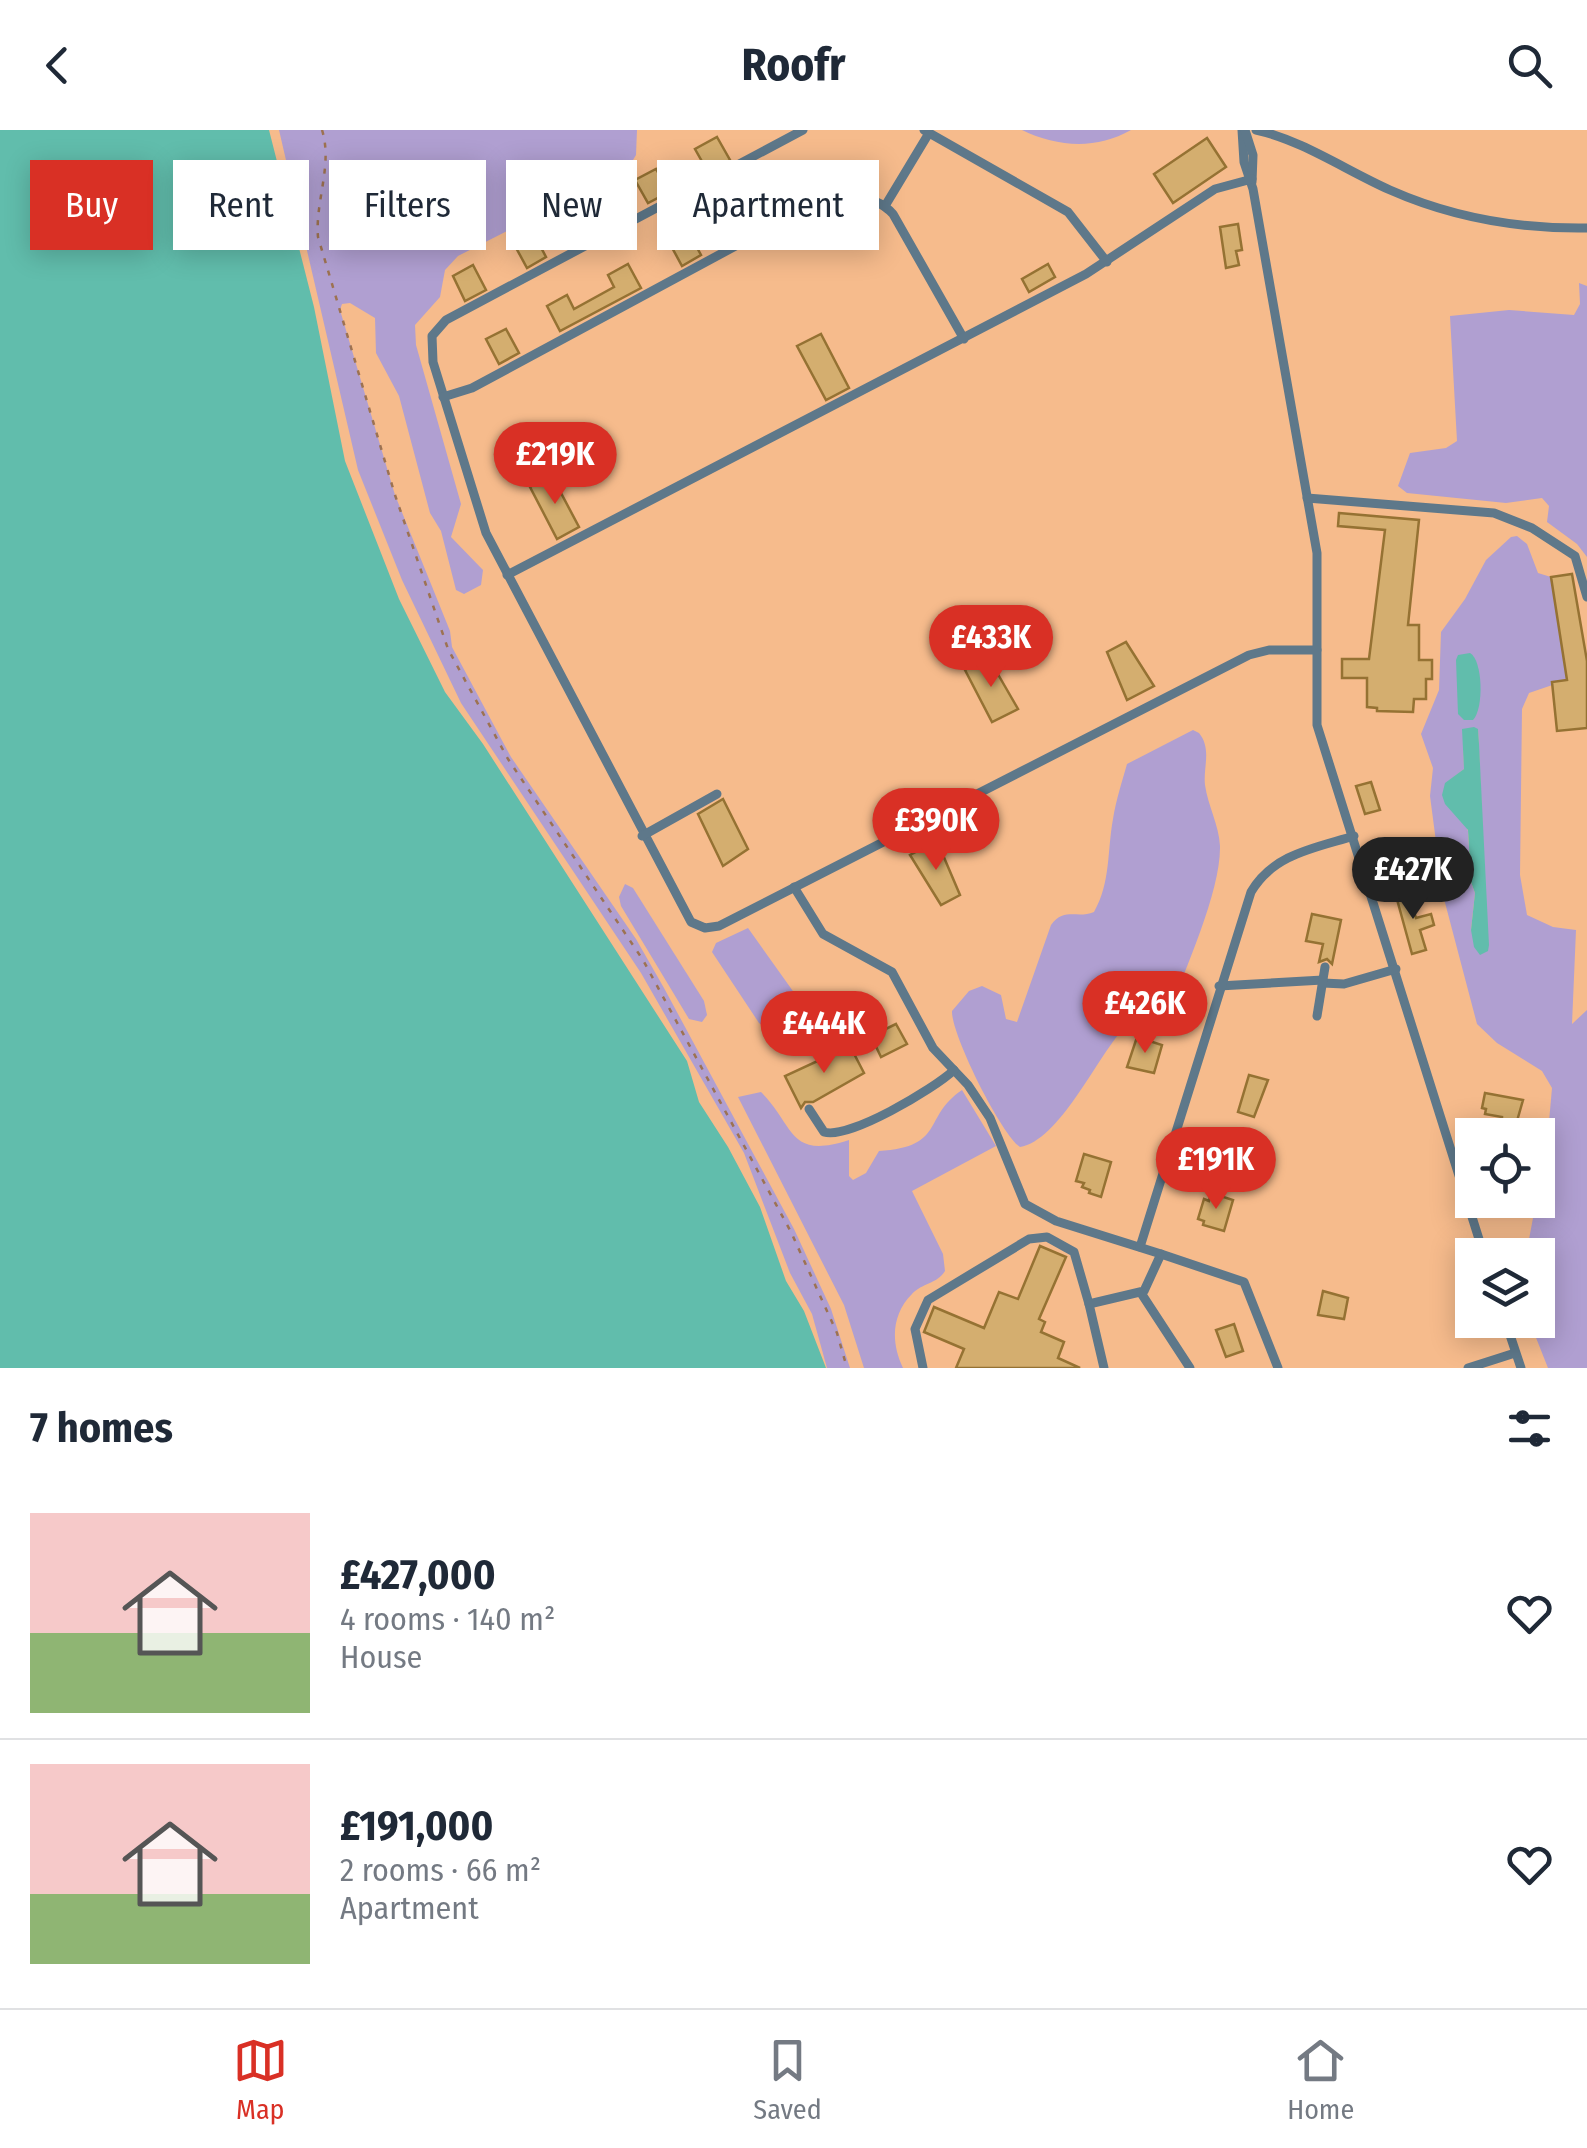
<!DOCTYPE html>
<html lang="en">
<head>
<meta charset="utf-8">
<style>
  :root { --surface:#fff; --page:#f2f2f3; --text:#1f2937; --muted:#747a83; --line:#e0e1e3; --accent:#d93025 }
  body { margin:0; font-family:"Fira Sans Condensed",sans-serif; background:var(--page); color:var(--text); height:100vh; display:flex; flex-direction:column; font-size:38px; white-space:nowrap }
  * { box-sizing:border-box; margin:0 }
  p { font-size:32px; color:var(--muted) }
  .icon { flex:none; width:55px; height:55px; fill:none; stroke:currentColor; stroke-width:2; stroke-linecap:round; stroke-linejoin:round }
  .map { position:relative; height:1238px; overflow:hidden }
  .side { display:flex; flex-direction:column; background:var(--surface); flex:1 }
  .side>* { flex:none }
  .guide { position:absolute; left:30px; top:30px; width:1000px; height:90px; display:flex; gap:20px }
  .fabs { position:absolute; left:1455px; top:988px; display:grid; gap:20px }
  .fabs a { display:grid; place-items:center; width:100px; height:100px; border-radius:0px; background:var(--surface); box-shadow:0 5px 25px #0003; font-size:50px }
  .price { position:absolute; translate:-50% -85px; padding:0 22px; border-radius:35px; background:var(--accent); color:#fff; font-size:32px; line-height:65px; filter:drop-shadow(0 2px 5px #0008) }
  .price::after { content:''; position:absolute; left:50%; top:60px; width:30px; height:22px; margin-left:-15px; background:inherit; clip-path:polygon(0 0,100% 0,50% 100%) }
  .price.active { background:#222; color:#fff }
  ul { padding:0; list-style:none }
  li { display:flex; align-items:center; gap:30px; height:250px; padding:0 30px }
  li+li { border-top:2px solid var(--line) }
  li span { display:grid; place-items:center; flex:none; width:280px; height:200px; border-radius:0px; color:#555 }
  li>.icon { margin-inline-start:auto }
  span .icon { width:120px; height:120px; fill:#fffc; stroke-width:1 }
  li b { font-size:42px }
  h2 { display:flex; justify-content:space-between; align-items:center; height:120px; padding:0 30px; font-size:42px }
  .pill { padding:0 35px; border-radius:0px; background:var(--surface); box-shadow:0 5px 25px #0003; font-size:35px; line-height:90px }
  .pill.active { background:var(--accent); color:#fff }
  header { display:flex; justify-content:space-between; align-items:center; height:130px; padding:0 30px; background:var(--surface); font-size:45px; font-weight:700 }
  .dock { display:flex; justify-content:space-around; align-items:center; height:140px; border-top:2px solid var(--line); background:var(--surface); font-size:28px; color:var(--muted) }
  .dock a { display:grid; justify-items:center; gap:5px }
  .dock .active { color:var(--accent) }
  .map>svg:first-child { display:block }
</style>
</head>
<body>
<header><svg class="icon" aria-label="back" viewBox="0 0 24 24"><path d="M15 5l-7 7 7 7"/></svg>Roofr<svg class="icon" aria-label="search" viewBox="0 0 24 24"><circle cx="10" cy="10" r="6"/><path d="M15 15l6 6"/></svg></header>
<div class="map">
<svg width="1587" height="1238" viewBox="0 0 1587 1238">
  <rect width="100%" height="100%" fill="#f6bb8c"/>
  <g fill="#b09fd1" fill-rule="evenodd">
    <polygon points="279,0 637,0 636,25 627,40 458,126 445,140 440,167 415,195 416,215 461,374 451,407 483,440 481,455 464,464 456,460 441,401 430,383 399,266 376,223 375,188 350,173 342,174 340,180 395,365 450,501 452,517 511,627 636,809 664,858 794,1099 831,1179 850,1238 827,1238 812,1184 790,1143 744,1023 641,843 461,573 402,450 358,340"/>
    <path d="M1022 0H1131C1096 20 1057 17 1022 0Z"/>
    <polygon points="1579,153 1587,156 1587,427 1577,414 1547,392 1549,376 1542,368 1506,373 1407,363 1398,356 1410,323 1446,318 1457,311 1450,186 1509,180 1574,185 1580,174"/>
    <path d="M1517 406 1527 414 1538 443 1551 447 1567 550 1529 563 1522 579 1520 745 1527 785 1553 797 1576 800 1572 894 1587 880V1238H1548L1529 1190H1538V1125H1526L1547 1014 1552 958 1542 941 1497 913 1477 894 1443 765 1430 666 1433 638 1421 604 1439 560 1441 502 1465 469 1486 430 1511 407ZM1463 599H1478L1488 821 1471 800 1475 763 1471 752 1468 701 1450 650 1464 639Z"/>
    <path d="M1193 600 1199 603C1212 619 1203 637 1205 655 1208 676 1219 695 1220 716 1221 765 1179 852 1162 901L1138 895 1123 899C1096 929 1059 1011 1020 1017 1001 1004 951 904 952 881L969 861 982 856 1001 865 1006 889 1017 892 1051 795C1064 777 1078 789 1094 782 1111 752 1107 721 1113 689 1116 670 1122 652 1127 634Z"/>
    <polygon points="625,754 633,758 704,871 707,885 702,892 689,889 621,776 619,767"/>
    <polygon points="748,798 800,871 826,883 831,895 781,909 759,893 712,822 716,813"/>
    <path d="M962 960 996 1016 912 1061 943 1124 945 1141C937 1154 922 1153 912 1164 891 1185 891 1213 903 1238H864L844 1175 738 967 761 962C795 996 788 1030 849 1010V1046L853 1050 866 1043 879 1021C946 1017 922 987 962 960Z"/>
  </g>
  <g fill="#61bdac">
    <polygon points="0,0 269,0 314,177 345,331 399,469 445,562 483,614 687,931 699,972 728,1017 760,1077 786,1151 804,1181 826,1238 0,1238"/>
    <path d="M1470 523C1483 530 1484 579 1473 590H1464L1458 584 1456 530 1458 525Z"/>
    <polygon points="1474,597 1478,599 1479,614 1489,815 1488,821 1480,825 1474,817 1471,800 1475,763 1471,752 1468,700 1445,674 1442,665 1445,653 1464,639 1462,599"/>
  </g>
  <g fill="#d4ae6f" stroke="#957233" stroke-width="2.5">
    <polygon points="717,7 730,30 708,42 695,19"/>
    <polygon points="1207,8 1226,37 1173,73 1154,44"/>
    <polygon points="656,39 669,62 648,73 635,50"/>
    <polygon points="750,68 763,92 742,103 729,80"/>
    <polygon points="596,71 608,94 587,106 574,82"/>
    <polygon points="1238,94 1242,120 1236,121 1239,135 1226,138 1220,97"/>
    <polygon points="688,101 701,125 682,136 669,112"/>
    <polygon points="534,104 546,127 527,138 514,114"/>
    <polygon points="628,134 641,158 560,201 547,176 567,165 574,179 614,157 608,145"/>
    <polygon points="1048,134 1055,147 1029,162 1022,149"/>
    <polygon points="473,135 486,160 465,171 453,146"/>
    <polygon points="506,199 519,223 499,234 486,209"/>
    <polygon points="821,204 849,258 826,270 797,216"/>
    <polygon points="552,346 579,397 557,409 530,357"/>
    <polygon points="1339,383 1419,390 1408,495 1419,495 1419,530 1432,530 1432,549 1426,549 1426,569 1414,569 1413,582 1377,581 1377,578 1367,577 1367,548 1342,548 1342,529 1369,529 1385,400 1338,396"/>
    <polygon points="1572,444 1587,531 1587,598 1557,601 1552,552 1567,550 1551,447"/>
    <polygon points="1126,512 1154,556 1127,570 1107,522"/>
    <polygon points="988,527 1018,579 992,592 965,540"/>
    <polygon points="1371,652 1380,680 1365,684 1356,656"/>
    <polygon points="723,669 748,719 723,736 698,684"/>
    <polygon points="937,711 960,765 941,775 910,725"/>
    <polygon points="1406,758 1416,788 1431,784 1434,795 1420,800 1426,820 1412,824 1395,762"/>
    <polygon points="1312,784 1341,790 1332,834 1327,829 1319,832 1323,814 1306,811"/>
    <polygon points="896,894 907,914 881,927 871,906"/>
    <polygon points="1137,907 1162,915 1154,943 1127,937"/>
    <polygon points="850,916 864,943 813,972 805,972 801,978 785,946"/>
    <polygon points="1249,945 1268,950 1254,987 1238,982"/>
    <polygon points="1485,963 1523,970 1513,1005 1501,1005 1502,987 1485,984 1486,979 1482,978"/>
    <polygon points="1084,1024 1111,1032 1101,1067 1089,1063 1090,1060 1082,1057 1084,1053 1076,1051"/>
    <polygon points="1211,1063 1233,1070 1224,1101 1203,1095 1204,1091 1198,1089 1204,1069 1209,1071"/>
    <polygon points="1040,1116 1066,1127 1039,1189 1045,1192 1041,1202 1064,1212 1058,1228 1080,1238 956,1238 964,1219 924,1202 934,1177 984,1198 999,1162 1018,1169"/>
    <polygon points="1323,1161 1348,1168 1344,1189 1318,1185"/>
    <polygon points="1234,1194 1243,1221 1226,1227 1216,1200"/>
  </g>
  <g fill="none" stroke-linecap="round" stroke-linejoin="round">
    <path stroke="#9d7251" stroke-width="2.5" stroke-dasharray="5 8" stroke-linecap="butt" d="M322 0C333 35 315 71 318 107L395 365 448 519 508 629 643 830 791 1102 837 1203 847 1238"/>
    <g stroke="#5e788a" stroke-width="9">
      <polyline points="803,0 446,190 432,206 433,232 486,403 691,792 705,798 719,796 1249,525 1269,520 1317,520"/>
      <polyline points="924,0 1068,82 1107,132"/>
      <polyline points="1242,0 1244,32 1253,59 1317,423 1317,595 1484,1125"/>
      <polyline points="1245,0 1253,25 1252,52"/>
      <path d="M1256 0C1302 10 1347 41 1390 60 1451 87 1520 99 1587 98"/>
      <polyline points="885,76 929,3"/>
      <path d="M443 267 472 258 806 78C835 66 870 59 893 84L964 209"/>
      <polyline points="1307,368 1494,383 1532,398 1575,426 1587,467"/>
      <polyline points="507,445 1086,144 1215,59 1252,49"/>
      <polyline points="642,706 717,664"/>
      <polyline points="794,757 823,804 892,842 933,918 968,955 990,988 1025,1074 1056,1091 1161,1124 1144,1161 1089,1174 1074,1122 1047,1107 1029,1109 928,1170 915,1199 923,1238"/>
      <polyline points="1323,853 1344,854 1396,839"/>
      <polyline points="1219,856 1323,850"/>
      <polyline points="1317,886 1325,837"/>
      <path d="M809 979 824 1002C848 1010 934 959 954 940"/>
      <path d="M1140 1117 1251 762C1273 724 1315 718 1354 706"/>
      <polyline points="1161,1124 1244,1152 1278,1238"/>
      <polyline points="1141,1163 1190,1238"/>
      <polyline points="1089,1174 1104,1238"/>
      <polyline points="1505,1190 1521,1238"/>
      <polyline points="1468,1238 1515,1223"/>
    </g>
  </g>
</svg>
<div class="fabs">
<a><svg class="icon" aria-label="locate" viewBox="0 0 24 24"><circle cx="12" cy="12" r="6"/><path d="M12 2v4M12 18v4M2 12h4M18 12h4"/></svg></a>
<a><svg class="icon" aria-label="layers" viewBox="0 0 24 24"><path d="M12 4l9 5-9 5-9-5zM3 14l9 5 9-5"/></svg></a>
</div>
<b class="price" style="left:555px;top:377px">£219K</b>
<b class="price" style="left:991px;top:560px">£433K</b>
<b class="price" style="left:936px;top:743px">£390K</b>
<b class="price active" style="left:1413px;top:792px">£427K</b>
<b class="price" style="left:1145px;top:926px">£426K</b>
<b class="price" style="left:824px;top:946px">£444K</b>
<b class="price" style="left:1216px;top:1082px">£191K</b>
<div class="guide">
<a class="pill active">Buy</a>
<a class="pill">Rent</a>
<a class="pill">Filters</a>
<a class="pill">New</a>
<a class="pill">Apartment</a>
</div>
</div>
<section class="side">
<h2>7 homes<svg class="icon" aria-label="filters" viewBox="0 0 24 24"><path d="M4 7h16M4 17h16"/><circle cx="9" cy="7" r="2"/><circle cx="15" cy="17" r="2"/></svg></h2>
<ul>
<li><span style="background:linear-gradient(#f6c9c9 60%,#8fb573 0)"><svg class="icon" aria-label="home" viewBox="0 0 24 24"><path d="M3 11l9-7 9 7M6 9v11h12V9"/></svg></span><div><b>£427,000</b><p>4 rooms · 140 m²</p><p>House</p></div><svg class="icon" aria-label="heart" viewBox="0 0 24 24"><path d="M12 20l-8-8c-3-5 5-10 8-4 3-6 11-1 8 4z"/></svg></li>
<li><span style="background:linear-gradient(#f6c9c9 65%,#8fb573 0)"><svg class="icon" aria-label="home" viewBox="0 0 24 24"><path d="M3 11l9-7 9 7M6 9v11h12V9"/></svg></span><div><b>£191,000</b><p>2 rooms · 66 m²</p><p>Apartment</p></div><svg class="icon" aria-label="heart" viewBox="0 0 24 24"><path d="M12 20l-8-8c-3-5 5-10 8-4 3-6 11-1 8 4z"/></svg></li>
</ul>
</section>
<nav class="dock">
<a class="active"><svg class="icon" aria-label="map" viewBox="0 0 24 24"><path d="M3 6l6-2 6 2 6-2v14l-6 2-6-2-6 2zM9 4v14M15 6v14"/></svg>Map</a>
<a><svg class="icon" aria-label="saved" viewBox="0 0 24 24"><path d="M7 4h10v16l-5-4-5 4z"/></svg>Saved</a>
<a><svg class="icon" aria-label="home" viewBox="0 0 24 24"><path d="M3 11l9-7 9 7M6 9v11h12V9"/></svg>Home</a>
</nav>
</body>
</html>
